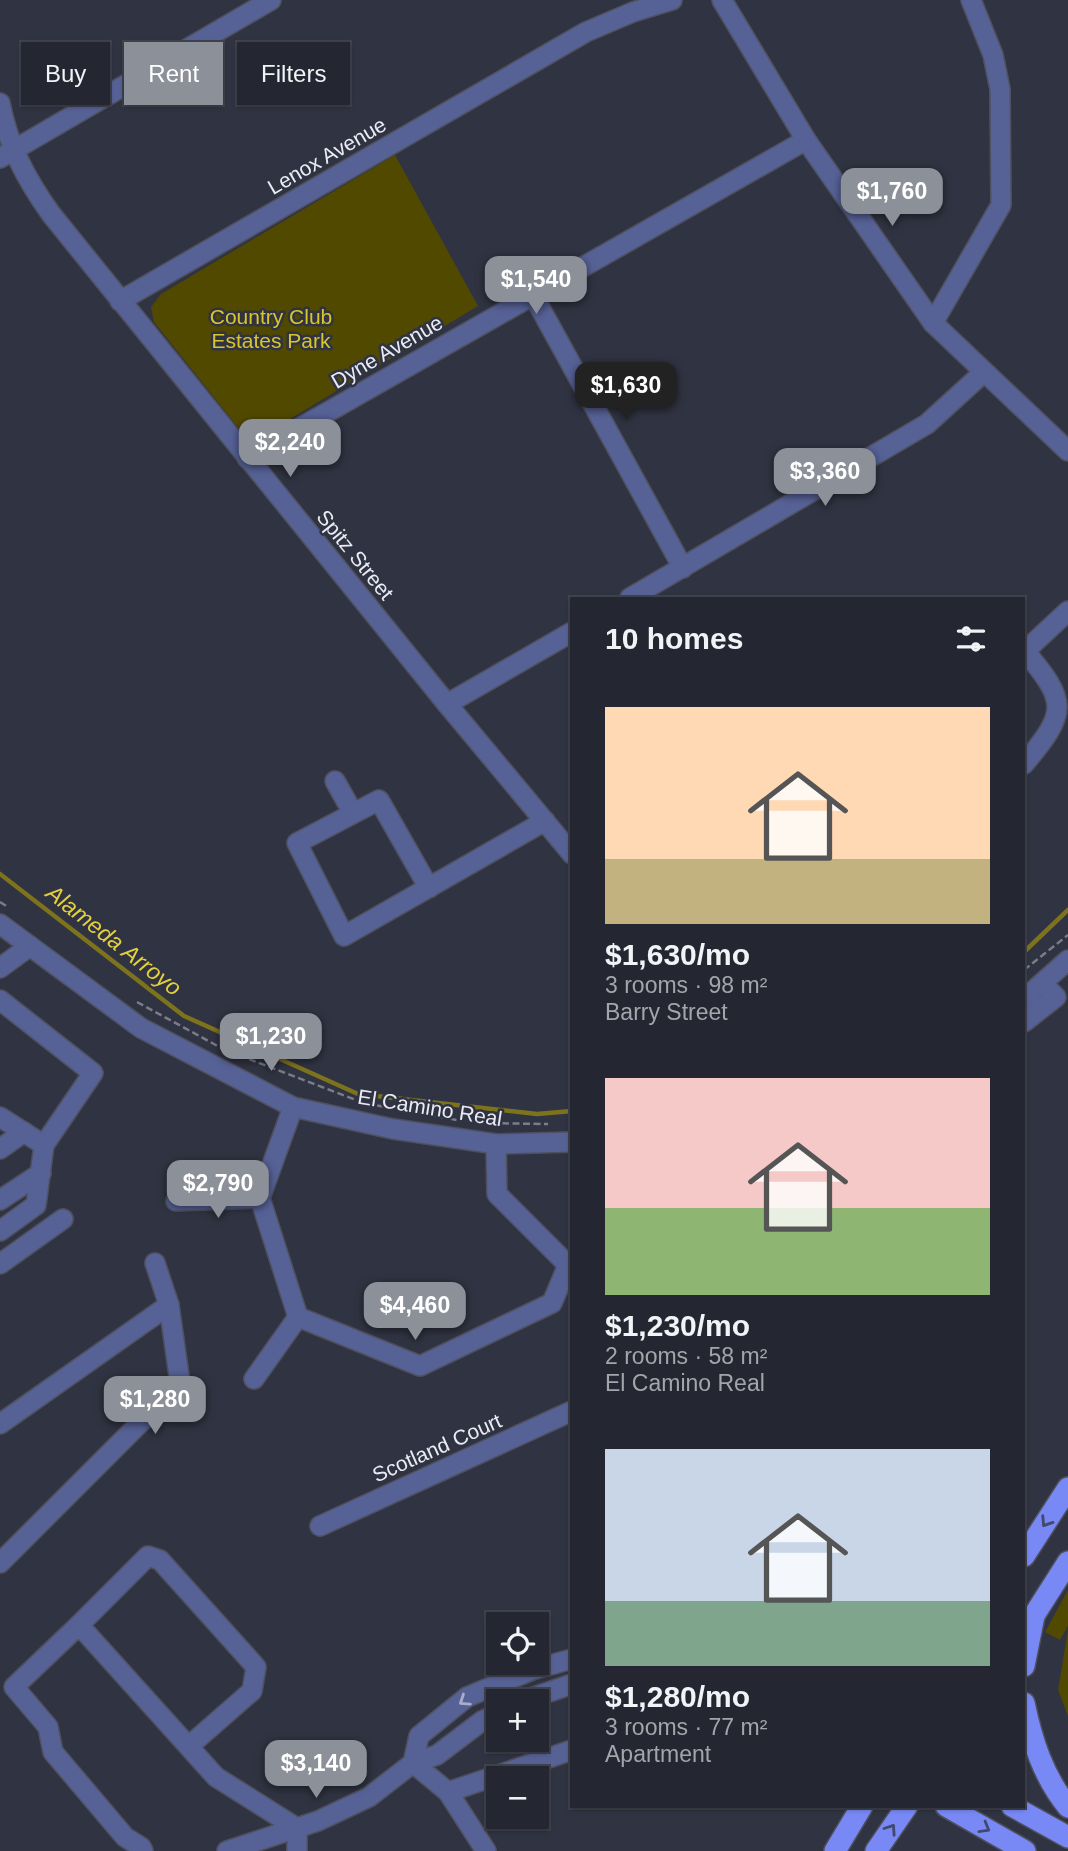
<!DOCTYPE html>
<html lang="en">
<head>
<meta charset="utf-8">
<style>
  :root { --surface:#242631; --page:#30323d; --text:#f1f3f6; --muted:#a3a5ab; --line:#41434d; --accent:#8c9099 }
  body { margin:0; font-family:Arial,sans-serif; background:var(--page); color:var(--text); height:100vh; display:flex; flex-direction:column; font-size:26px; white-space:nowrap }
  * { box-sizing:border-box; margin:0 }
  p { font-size:23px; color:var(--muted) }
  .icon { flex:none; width:38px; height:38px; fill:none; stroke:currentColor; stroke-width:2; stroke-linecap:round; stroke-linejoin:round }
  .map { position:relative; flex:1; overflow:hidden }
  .sheet { position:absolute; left:570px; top:597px; width:455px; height:1211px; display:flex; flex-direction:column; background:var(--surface); border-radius:0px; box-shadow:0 2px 5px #0004,0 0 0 2px var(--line) }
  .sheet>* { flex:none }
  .guide { position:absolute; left:21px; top:42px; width:444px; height:63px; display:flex; gap:14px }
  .tools { position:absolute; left:486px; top:1612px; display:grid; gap:14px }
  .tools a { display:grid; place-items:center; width:63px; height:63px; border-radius:0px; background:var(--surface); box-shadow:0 2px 5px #0004,0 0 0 2px var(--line); font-size:35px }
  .price { position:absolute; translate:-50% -60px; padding:0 16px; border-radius:14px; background:var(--accent); color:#fff; font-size:23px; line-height:46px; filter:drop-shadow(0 2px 4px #0008) }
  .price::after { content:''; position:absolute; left:50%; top:42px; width:21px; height:16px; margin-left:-10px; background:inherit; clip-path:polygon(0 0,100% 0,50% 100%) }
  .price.on { background:#222; color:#fff }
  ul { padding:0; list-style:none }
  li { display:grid; align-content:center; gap:14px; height:371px; padding:0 35px }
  li span { display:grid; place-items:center; height:217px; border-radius:0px; color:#555 }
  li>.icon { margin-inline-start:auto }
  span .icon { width:126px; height:126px; fill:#fffc; stroke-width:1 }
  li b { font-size:30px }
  h2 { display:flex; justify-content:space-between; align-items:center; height:84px; padding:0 35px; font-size:30px }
  .pill { padding:0 24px; border-radius:0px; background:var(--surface); box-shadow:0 2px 5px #0004,0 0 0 2px var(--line); font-size:24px; line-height:63px }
  .pill.on { background:var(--accent); color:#fff }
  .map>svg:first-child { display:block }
</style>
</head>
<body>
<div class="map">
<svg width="1068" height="1851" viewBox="0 0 1068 1851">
  <rect width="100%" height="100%" fill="#303341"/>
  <g fill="#524900">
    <polygon points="395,155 478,306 270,431 252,437 240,430 154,322 151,307 161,294"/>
    <polygon points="1068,1590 1068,1626 1060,1640 1045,1632"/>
    <polygon points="1068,1630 1068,1716 1058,1690"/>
  </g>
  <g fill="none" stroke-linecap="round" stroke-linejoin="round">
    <g stroke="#7e731d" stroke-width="4.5">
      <polyline points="0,874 184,1016 358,1094 537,1114 572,1111"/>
      <polyline points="1024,952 1068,910"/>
    </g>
    <defs>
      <g id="minor">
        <polyline points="722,0 806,140 933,323 1068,451"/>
        <path d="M0 103C8 145 26 179 51 214L447 704 572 854"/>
        <polyline points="0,158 271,0"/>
        <polyline points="533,295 683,568"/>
        <polyline points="120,301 586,32 633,12 672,0"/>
        <polyline points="933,323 1001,205 1000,89 993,55 971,0"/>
        <polyline points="247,458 806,140"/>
        <polyline points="630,598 927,424 984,372"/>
        <path d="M1024 650C1068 702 1068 712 1024 764"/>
        <polyline points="1025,651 1068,611"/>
        <polyline points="447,704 572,632"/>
        <polyline points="335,781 353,813"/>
        <polyline points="429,888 379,800 297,843 344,936 545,821"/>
        <polyline points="0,924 141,1028 293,1107 393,1129 496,1144 572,1142"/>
        <polyline points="0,968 30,946"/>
        <polyline points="1024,999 1068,960"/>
        <polyline points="0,1000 93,1073 44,1145"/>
        <polyline points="1024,1022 1056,997 1043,984"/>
        <polyline points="293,1107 260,1198 298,1317 420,1366 552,1303 568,1265 497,1194 496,1144"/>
        <polyline points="0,1117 44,1145 36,1205 0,1231"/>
        <polyline points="0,1149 24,1132"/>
        <polyline points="0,1200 41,1173"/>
        <polyline points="176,1201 260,1198"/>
        <polyline points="0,1264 63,1219"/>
        <polyline points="254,1379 298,1317"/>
        <polyline points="0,1424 169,1305"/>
        <polyline points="320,1526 572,1411"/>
        <polyline points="0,1563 180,1383 169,1305 155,1263"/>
        <polyline points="79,1625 148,1556 160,1560 256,1667 252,1691 189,1746"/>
        <polyline points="523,1701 572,1684"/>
        <polyline points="413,1763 419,1736 467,1697 532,1670 572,1659"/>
        <polyline points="413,1763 448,1792 572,1750"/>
        <polyline points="448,1792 486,1851"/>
        <polyline points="143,1851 141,1847 125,1837 53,1752 48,1727 14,1687 79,1625 216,1777 297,1828 297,1851"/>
        <polyline points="227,1851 318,1821 369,1797 413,1763 437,1755 482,1721 499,1713"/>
      </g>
      <g id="major">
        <polyline points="1024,1556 1068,1488"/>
        <polyline points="1024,1631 1068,1562"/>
        <polyline points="1024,1666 1034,1616"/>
        <path d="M1024 1703C1032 1741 1043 1776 1068 1807"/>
        <polyline points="946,1806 1025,1851"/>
        <polyline points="1012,1806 1068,1837"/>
        <polyline points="835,1851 862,1806"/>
        <polyline points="876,1851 907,1806"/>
      </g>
    </defs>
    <use href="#minor" stroke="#4e505e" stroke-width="22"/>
    <use href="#major" stroke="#4e505e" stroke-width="24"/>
    <g stroke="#7a7d89" stroke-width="2.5" stroke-dasharray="7 3.5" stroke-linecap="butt">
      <polyline points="0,902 8,907"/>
      <polyline points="1024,970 1068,935"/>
      <polyline points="137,1002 225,1050 364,1103 457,1120"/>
      <polyline points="481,1123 548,1124"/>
    </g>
    <use href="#minor" stroke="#566196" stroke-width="19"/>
    <use href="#major" stroke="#7889f6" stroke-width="21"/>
  </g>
  <defs><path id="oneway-chevron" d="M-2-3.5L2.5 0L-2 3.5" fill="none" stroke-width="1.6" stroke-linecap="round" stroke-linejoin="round" transform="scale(1.75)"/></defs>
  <g stroke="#42486e">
    <use href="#oneway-chevron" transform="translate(1046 1522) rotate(123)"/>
    <use href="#oneway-chevron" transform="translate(985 1828) rotate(30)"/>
    <use href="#oneway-chevron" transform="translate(891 1829) rotate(-56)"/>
  </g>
  <use stroke="#a7adca" href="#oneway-chevron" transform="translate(464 1701) rotate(146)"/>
  <g text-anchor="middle" stroke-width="5" stroke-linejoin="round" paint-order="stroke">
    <g font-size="21" fill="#e9ebf5" stroke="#303341">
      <text transform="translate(327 156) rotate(-30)" y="7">Lenox Avenue</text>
      <text transform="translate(387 352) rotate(-30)" y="7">Dyne Avenue</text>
      <text transform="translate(355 555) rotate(51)" y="7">Spitz Street</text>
      <text transform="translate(430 1108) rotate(9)" y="7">El Camino Real</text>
      <text transform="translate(437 1448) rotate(-24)" y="7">Scotland Court</text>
    </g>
    <g font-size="21" fill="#d8c52c" stroke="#303341">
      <text x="271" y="324">Country Club<tspan x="271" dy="24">Estates Park</tspan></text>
    </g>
    <g font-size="23" font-style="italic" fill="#e3d03c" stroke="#303341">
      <text transform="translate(114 940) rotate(38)" y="8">Alameda Arroyo</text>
    </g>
  </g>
</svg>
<div class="tools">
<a><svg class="icon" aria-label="locate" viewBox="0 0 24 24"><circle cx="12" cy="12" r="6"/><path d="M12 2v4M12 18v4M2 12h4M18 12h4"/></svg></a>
<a>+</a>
<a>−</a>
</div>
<b class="price" style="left:892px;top:228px">$1,760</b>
<b class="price" style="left:536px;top:316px">$1,540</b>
<b class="price on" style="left:626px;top:422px">$1,630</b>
<b class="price" style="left:290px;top:479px">$2,240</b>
<b class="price" style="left:825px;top:508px">$3,360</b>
<b class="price" style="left:271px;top:1073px">$1,230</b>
<b class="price" style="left:218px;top:1220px">$2,790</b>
<b class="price" style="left:415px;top:1342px">$4,460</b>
<b class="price" style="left:155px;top:1436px">$1,280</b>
<b class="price" style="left:316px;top:1800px">$3,140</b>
<div class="guide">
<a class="pill">Buy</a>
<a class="pill on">Rent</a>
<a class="pill">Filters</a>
</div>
<section class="sheet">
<h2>10 homes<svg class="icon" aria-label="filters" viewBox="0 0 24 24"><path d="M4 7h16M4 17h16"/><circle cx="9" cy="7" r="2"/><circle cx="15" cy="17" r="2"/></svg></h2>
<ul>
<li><span style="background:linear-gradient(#ffd9b3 70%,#c2b280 0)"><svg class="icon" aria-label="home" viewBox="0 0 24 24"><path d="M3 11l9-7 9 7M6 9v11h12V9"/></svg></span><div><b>$1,630/mo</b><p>3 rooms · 98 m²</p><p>Barry Street</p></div></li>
<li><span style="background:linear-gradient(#f6c9c9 60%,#8fb573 0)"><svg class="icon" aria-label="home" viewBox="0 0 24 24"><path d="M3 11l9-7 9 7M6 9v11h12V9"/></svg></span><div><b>$1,230/mo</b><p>2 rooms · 58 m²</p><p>El Camino Real</p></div></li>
<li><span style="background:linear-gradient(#c9d6e8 70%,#7fa58c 0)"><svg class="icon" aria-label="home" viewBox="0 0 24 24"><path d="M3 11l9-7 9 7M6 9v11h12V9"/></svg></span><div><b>$1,280/mo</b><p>3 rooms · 77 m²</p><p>Apartment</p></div></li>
</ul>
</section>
</div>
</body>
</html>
